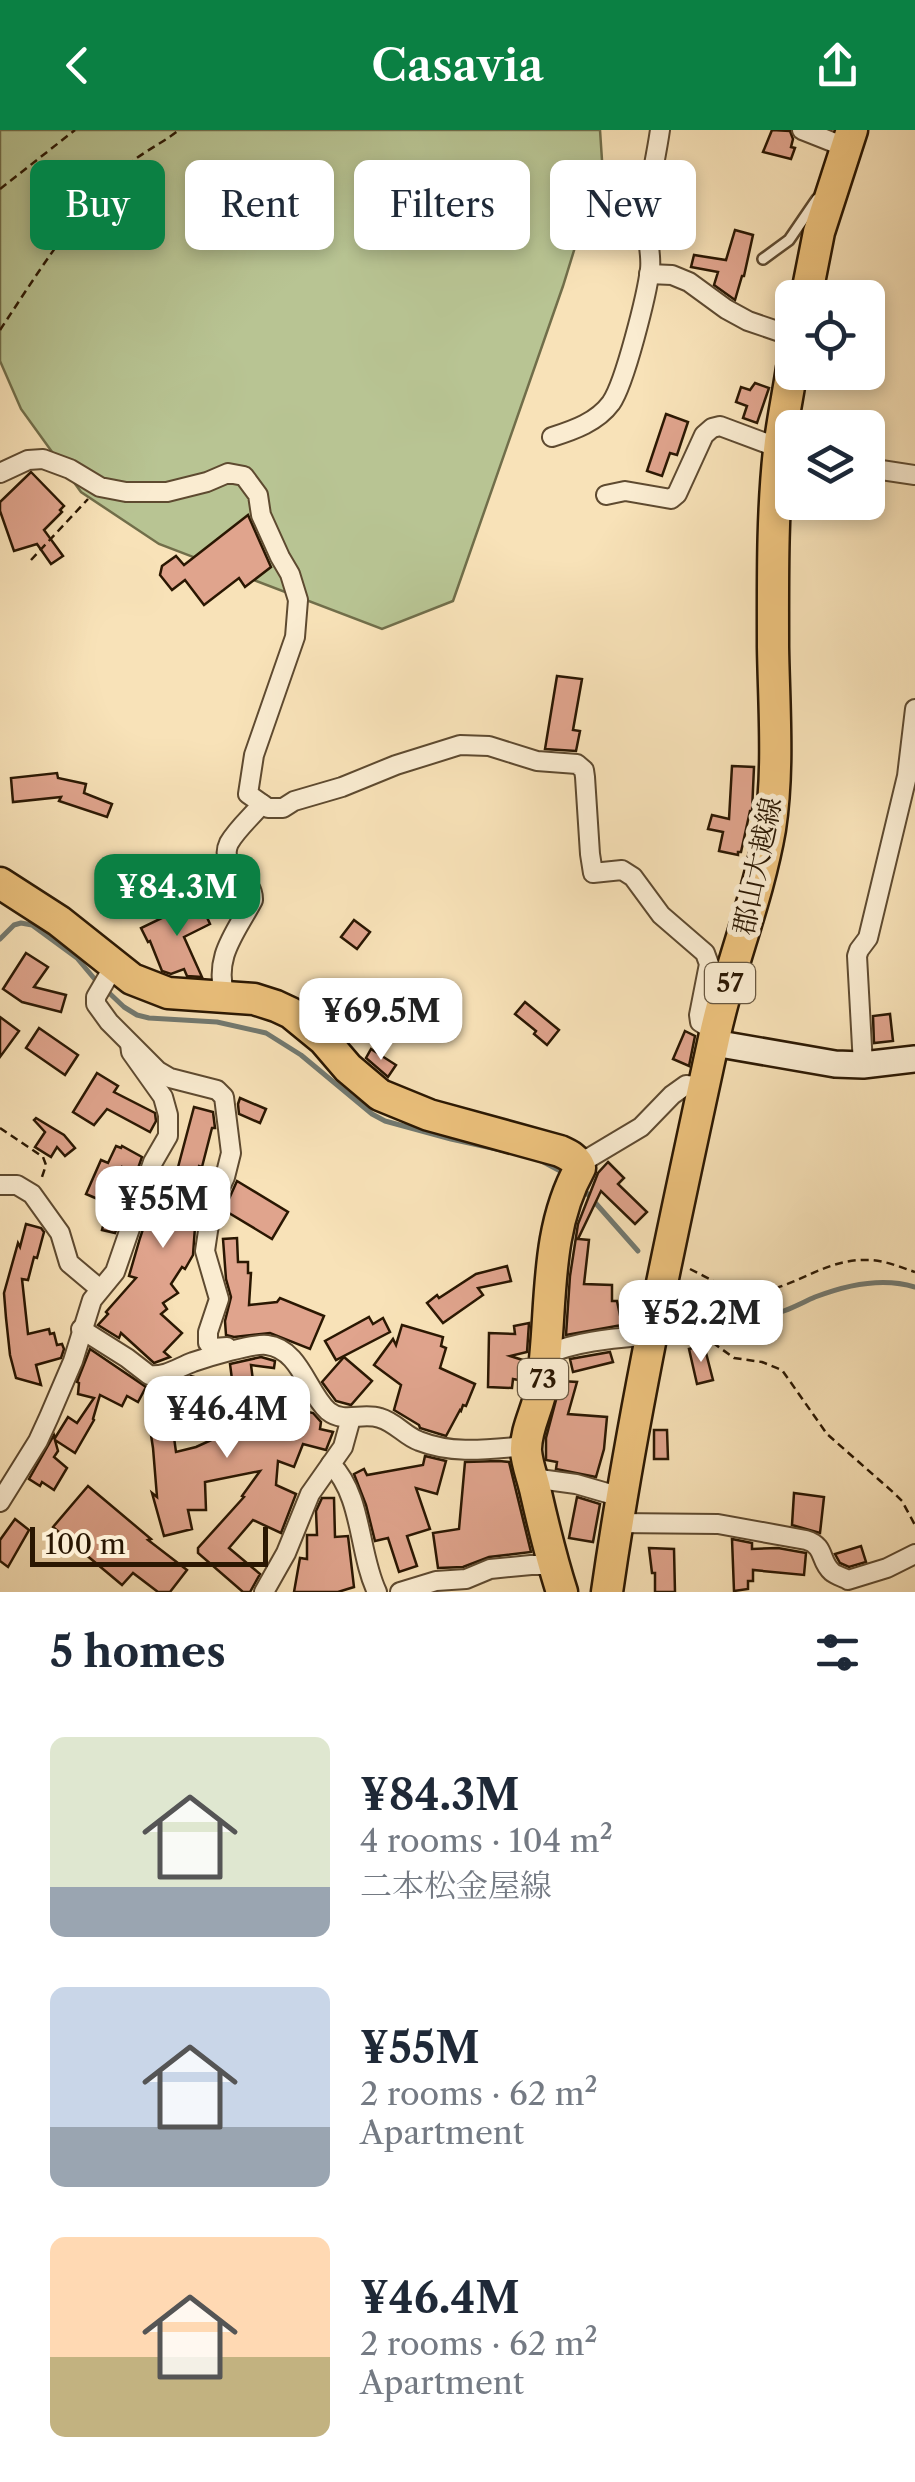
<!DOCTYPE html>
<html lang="en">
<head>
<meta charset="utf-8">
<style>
  :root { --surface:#fff; --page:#f6f6f7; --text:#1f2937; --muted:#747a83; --accent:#0b8043 }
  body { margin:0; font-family:"Libre Caslon Text","Noto Serif JP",serif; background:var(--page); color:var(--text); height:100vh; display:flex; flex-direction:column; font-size:38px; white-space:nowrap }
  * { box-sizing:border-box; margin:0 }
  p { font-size:32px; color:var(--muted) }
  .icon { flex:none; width:55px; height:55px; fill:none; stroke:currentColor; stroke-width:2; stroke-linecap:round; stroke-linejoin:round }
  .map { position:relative; height:1462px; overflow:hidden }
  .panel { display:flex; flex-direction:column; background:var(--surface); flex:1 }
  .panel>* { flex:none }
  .top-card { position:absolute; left:30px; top:30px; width:855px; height:90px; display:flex; gap:20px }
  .buttons { position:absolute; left:775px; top:150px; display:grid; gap:20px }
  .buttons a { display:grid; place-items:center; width:110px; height:110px; border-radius:15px; background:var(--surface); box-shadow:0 5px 15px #0003; font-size:50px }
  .scale { position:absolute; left:30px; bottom:25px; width:238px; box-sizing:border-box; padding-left:10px; border:5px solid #2a1702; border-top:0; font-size:28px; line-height:35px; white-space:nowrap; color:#2a1702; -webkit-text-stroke:8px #faecd1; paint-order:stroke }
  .price { position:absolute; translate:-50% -85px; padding:0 22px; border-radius:20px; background:#fff; color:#222; font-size:32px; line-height:65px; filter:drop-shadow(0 2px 5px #0008) }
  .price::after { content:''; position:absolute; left:50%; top:60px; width:30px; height:22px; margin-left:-15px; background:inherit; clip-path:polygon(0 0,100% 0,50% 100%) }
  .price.current { background:var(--accent); color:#fff }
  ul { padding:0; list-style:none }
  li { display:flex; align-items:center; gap:30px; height:250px; padding:0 50px }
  li span { display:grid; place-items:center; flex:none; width:280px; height:200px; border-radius:15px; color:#555 }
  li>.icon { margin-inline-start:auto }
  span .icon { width:120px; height:120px; fill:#fffc; stroke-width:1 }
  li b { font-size:42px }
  h2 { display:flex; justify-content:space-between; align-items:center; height:120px; padding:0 50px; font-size:42px }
  .pill { padding:0 35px; border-radius:15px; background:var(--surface); box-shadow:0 5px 15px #0003; font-size:35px; line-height:90px }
  .pill.current { background:var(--accent); color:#fff }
  header { display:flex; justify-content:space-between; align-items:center; height:130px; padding:0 50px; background:var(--accent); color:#fff; font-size:45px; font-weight:600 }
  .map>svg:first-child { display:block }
</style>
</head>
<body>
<header><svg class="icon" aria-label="back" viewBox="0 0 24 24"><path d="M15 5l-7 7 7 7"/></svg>Casavia<svg class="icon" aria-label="share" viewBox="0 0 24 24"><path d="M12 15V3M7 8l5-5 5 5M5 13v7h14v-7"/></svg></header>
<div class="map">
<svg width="915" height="1462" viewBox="0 0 915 1462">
  <rect width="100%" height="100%" fill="#f8e2b8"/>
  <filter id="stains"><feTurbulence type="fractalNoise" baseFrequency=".002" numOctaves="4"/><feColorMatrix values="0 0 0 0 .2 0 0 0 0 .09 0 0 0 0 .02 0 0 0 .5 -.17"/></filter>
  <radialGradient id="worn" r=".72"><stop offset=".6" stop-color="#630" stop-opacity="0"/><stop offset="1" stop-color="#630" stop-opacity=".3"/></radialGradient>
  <polygon fill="#b8c493" stroke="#716e4a" stroke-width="2.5" points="0,0 600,0 602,30 563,156 453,471 382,499 159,414 81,362 21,279 0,231"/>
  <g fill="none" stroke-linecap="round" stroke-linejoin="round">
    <g stroke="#727970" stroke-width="5">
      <polyline points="0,809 14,795 21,793 32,795 77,828 98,853"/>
      <polyline points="106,860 124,877 137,885 149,888 217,892 266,903 301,925 372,984 385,991 451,1009 510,1022"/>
      <polyline points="536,1028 564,1043"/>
      <polyline points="584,1060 638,1121"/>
      <path d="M674 1159C699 1169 737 1189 764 1186 782 1184 799 1174 815 1167 846 1155 883 1147 915 1157"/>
    </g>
  </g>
  <g fill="#e0a48d" stroke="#2a1702" stroke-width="2.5" fill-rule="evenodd">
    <polygon points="772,0 790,1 793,9 791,17 795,18 791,29 763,22"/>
    <polygon points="735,100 753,105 744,146 742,146 735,170 714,155 718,142 691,137 694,125 726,130"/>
    <polygon points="755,253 769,258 757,293 743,288 747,276 736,272 741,257 750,260"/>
    <polygon points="666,284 688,292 677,325 670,323 662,346 647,341"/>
    <polygon points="31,342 64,376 60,380 62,382 44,400 63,426 51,434 37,414 14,421 0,381 0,372"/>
    <polygon points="248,385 271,437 245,457 239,448 204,475 185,450 172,460 160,445 162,436 176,426 184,435"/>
    <polygon points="557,546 582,549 573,600 580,601 576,621 545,619"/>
    <polygon points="732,636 754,637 752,681 750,681 741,722 738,722 738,725 719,721 723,702 708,699 712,685 729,689"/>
    <polygon points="57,643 58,648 86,654 84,663 112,674 107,687 59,671 61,667 13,672 11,648"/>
    <polygon points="199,770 210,794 184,807 202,847 187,846 184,839 171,844 162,841 150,811 148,812 141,798"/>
    <polygon points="354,790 370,802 357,819 341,807"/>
    <polygon points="26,823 48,837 34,857 66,865 61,882 22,872 3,859"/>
    <polygon points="525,872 559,900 547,915 534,904 536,901 515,884"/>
    <polygon points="890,884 893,911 874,913 873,886"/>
    <polygon points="0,887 19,901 0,927"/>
    <polygon points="39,898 78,925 65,945 26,918"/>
    <polygon points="685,901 695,906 689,936 673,929"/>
    <polygon points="371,919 396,935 388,947 366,928"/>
    <polygon points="97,943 118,956 114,962 155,983 156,991 150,1002 107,979 94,995 73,982"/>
    <polygon points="240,968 266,979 260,993 239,984 238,974"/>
    <polygon points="194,977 213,982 215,998 212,998 202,1037 199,1036 192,1058 204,1062 195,1097 193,1125 185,1139 182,1137 171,1154 178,1163 163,1173 167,1179 161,1184 182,1203 164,1222 170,1227 154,1233 121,1203 119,1208 98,1195 108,1184 106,1182 136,1148 129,1146 140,1108 147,1087 151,1089 162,1054 166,1055 170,1039 177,1041"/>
    <polygon points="36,988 64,1005 75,1018 65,1026 57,1017 51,1027 35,1017 45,1002 34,990"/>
    <polygon points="116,1016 121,1018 122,1016 142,1027 136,1044 122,1037 107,1073 86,1064 101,1030 108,1033"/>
    <polygon points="608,1032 624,1048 618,1054 647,1082 635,1094 601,1061 578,1109 589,1110 584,1154 612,1155 612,1171 617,1171 622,1195 566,1205 570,1146 578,1094 598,1043"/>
    <polygon points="237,1051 288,1082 272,1109 224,1080"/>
    <polygon points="110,1067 126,1073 115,1103 102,1100"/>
    <polygon points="26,1094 41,1098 44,1102 37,1128 34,1127 28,1150 22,1149 28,1204 49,1199 50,1204 54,1203 57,1215 62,1214 64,1219 61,1228 36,1235 41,1255 16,1248 10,1225 6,1188 4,1163 18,1113 20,1117"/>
    <polygon points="237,1108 238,1132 248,1132 248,1143 251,1143 249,1175 277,1172 280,1168 324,1186 310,1219 270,1203 234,1207 226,1205 225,1191 231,1167 226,1149 223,1109"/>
    <polygon points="507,1136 511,1151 478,1158 483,1165 443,1193 427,1173 437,1165 439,1168 476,1144"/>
    <polygon points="369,1187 373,1194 383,1188 390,1202 336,1230 325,1211"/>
    <polygon points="529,1193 527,1222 510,1226 526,1231 524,1251 513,1249 512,1258 488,1257 489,1203 515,1204 514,1196"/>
    <polygon points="402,1195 443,1207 441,1216 446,1218 440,1238 475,1254 466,1276 463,1275 461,1281 460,1280 446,1306 420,1298 419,1295 394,1280 401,1255 374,1235 393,1209 396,1215"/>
    <polygon points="704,1215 713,1250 697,1254 689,1219"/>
    <polygon points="90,1219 146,1257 138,1272 127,1266 122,1276 100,1265 93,1289 94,1290 75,1323 55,1310 58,1321 54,1327 67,1338 54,1360 42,1352 40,1356 29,1349 54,1305 55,1308 68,1287 77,1293 94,1268 78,1264 79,1253 77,1252"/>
    <polygon points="610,1222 613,1232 573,1242 570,1229"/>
    <path d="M261 1227 275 1231 274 1238 251 1235 256 1274 288 1277 313 1283 321 1292 320 1299 333 1302 326 1320 303 1314 294 1337 278 1331 276 1355 296 1364 281 1403 253 1390 229 1418 260 1444 250 1462H243L198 1423V1418L244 1367 242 1366 260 1341 205 1352 206 1380H188L192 1399 164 1406 152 1363 157 1367 153 1318 147 1279 172 1265 197 1279 200 1275 185 1261 189 1247 191 1246 205 1250 201 1263 234 1265 230 1234ZM171 1286 229 1302 196 1317 176 1322Z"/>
    <polygon points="344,1227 372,1251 351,1275 336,1271 322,1252"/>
    <polygon points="561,1251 577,1252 568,1284 607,1287 604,1319 596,1347 556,1339 557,1332 546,1330 546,1308"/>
    <polygon points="654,1300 667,1300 668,1329 654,1329"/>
    <polygon points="425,1326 446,1331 437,1364 416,1358 430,1399 407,1406 417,1436 399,1442 388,1408 375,1411 366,1375 354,1344 364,1339 367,1345 423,1335"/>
    <polygon points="499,1331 509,1332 531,1422 489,1427 463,1437 438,1438 433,1403 459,1399 465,1332"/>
    <polygon points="88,1356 151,1409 148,1410 187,1440 170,1462 158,1462 133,1443 122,1455 53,1397"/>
    <polygon points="794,1363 824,1367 820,1403 792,1395"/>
    <polygon points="577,1367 600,1374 593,1412 569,1408"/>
    <polygon points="322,1368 334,1368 335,1407 348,1406 354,1457 338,1462 294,1462 300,1428 307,1429 307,1405 317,1405 316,1381"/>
    <polygon points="15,1389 29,1400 8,1437 0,1431 0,1410"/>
    <polygon points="732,1409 752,1413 752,1419 778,1418 806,1423 804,1445 753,1440 753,1451 748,1451 748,1459 734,1461"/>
    <polygon points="861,1416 866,1432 849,1437 840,1433 835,1424"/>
    <polygon points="649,1418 674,1419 675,1462 655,1462 655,1443 652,1443"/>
  </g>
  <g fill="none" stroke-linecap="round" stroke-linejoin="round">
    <defs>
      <polyline id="lane" points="763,129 789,110 817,69"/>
      <g id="street">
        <polyline points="802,0 845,17"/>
        <polyline points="567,106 646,102"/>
        <polyline points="649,144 672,145 689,152 726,179 748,191 792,206"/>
        <path d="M552 307C574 300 597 292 611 273 625 253 647 164 650 139 652 121 645 103 646 84 649 56 656 28 660 0"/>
        <polyline points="868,338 915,345"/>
        <polyline points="0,343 28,330 43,329 70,339 100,357 126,362 167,362 207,352 228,343 244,346 258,365 261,385 280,427 290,444 298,470 295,507 254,625 248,664 268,678 283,678 294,671 342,657 396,635 460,615 489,616 537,631 577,634 584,640 585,647 590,724 593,743 622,740 633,747 661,785 705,823 709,834 699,885 700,892 716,902"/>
        <polyline points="606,365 625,361 671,369 677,364 704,305 712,298 720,296 787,321"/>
        <polyline points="114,836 96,867 96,874 109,892 158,941 170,948 217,960 224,967 231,1023 225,1047 213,1072 208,1101 205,1121 219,1169 208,1202 208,1213 213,1218 227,1217"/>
        <path d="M225 867C213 827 235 804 253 770 254 746 217 738 229 713 237 699 252 686 262 674"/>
        <polyline points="863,935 857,826 859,820 868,808 907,646 915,579"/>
        <polyline points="579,1034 641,997 672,965 686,955 703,957"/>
        <polyline points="0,1055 17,1055 32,1064 60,1103 69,1133 100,1159"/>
        <path d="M81 1199 127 1228 149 1245C166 1247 177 1238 193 1232 208 1227 253 1213 267 1215 300 1219 307 1262 328 1281 344 1294 362 1282 380 1288 395 1292 405 1306 419 1311 454 1325 490 1319 526 1316"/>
        <path d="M547 1224C577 1212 607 1209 640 1206"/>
        <path d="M331 1334C363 1367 358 1422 377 1462"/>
        <polyline points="532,1348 576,1354 621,1367"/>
        <polyline points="0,1372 38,1311 49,1287 73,1231 92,1170 115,1142 153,1032 168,1006 168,985 163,967 131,922 130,914"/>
        <path d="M617 1393 718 1394 806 1410C826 1416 819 1431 832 1442 835 1445 845 1448 848 1450L887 1438 915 1424"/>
        <polyline points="264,1462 286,1423 310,1364 343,1317 351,1288"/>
        <polyline points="400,1462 436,1451 466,1449 490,1439 531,1435 554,1435"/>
      </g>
      <polyline id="secondary" points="714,913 835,934 863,935 915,929"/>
      <g id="primary">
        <polyline points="806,168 819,102 852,0"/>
        <path d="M0 753 59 791 132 849 168 863 254 869 276 876 291 883 324 910 348 938 380 965 429 985 560 1021C569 1025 577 1029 580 1038 543 1104 553 1182 542 1255 539 1277 525 1299 526 1321 527 1334 532 1346 535 1359 543 1394 551 1428 562 1462"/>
        <path d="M607 1462C634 1274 675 1089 715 904 730 835 758 769 770 699 779 640 774 577 773 517 773 451 772 385 779 320 782 292 788 265 792 238"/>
      </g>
    </defs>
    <use href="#lane" stroke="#5e4a30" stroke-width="14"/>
    <use href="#street" stroke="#5e4a30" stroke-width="22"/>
    <use href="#secondary" stroke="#2a1702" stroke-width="30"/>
    <use href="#primary" stroke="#2a1702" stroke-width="35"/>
    <g stroke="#2a1702" stroke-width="2.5" stroke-dasharray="8 5" stroke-linecap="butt">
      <polyline points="0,59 75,0"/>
      <path d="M0 200C38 143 76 80 128 35 144 21 163 13 179 0"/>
      <polyline points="31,430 88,369"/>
      <polyline points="0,998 43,1027 46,1035 41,1050"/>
      <path d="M690 1139 737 1163C788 1167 819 1128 868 1130 884 1130 900 1137 915 1142"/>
      <polyline points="679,1194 687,1201 705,1207 734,1228 762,1232 782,1240 827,1304 894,1363 902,1371 915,1395"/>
    </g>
    <use href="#lane" stroke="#faecd1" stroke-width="9"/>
    <use href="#street" stroke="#faecd1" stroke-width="18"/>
    <use href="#secondary" stroke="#faecd1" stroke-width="25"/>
    <use href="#primary" stroke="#ecc17c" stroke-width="30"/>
  </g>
  <g text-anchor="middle" stroke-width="10" stroke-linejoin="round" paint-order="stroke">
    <g fill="#faecd1" stroke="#685740" stroke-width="2.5">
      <rect x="705" y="833" width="50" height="40" rx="8"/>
      <rect x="518" y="1229" width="50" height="40" rx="8"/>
    </g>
    <g font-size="25" font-weight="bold" fill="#2a1702">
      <text x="730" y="862">57</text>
      <text x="543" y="1258">73</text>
    </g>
    <g font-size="28" fill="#2a1702" stroke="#faecd1">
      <text transform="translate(757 736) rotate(-78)" y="10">郡山大越線</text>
    </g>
  </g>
  <rect width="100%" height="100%" filter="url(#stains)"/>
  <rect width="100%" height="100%" fill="url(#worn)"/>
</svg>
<div class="buttons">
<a><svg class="icon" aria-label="locate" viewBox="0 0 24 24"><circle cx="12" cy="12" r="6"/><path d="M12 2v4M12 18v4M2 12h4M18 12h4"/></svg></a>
<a><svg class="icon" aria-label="layers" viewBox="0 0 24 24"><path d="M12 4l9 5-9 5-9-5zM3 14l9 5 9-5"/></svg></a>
</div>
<div class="scale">100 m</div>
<b class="price current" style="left:177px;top:809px">¥84.3M</b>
<b class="price" style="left:381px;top:933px">¥69.5M</b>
<b class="price" style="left:163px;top:1121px">¥55M</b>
<b class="price" style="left:701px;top:1235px">¥52.2M</b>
<b class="price" style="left:227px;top:1331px">¥46.4M</b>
<div class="top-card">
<a class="pill current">Buy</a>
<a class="pill">Rent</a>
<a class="pill">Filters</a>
<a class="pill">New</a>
</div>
</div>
<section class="panel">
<h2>5 homes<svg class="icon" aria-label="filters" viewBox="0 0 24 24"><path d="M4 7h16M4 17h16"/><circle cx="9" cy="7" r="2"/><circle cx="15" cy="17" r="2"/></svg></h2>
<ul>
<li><span style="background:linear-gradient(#dfe7d0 75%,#9aa5b1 0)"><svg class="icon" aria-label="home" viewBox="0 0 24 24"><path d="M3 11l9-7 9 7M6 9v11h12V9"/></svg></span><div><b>¥84.3M</b><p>4 rooms · 104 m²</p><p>二本松金屋線</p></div></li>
<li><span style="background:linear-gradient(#c9d6e8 70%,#9aa5b1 0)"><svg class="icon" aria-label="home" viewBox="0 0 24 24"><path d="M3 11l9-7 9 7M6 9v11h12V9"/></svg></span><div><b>¥55M</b><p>2 rooms · 62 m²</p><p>Apartment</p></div></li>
<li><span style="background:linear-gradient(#ffd9b3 60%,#c2b280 0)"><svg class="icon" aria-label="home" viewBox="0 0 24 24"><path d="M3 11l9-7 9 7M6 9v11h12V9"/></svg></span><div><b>¥46.4M</b><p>2 rooms · 62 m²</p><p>Apartment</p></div></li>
</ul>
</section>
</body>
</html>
